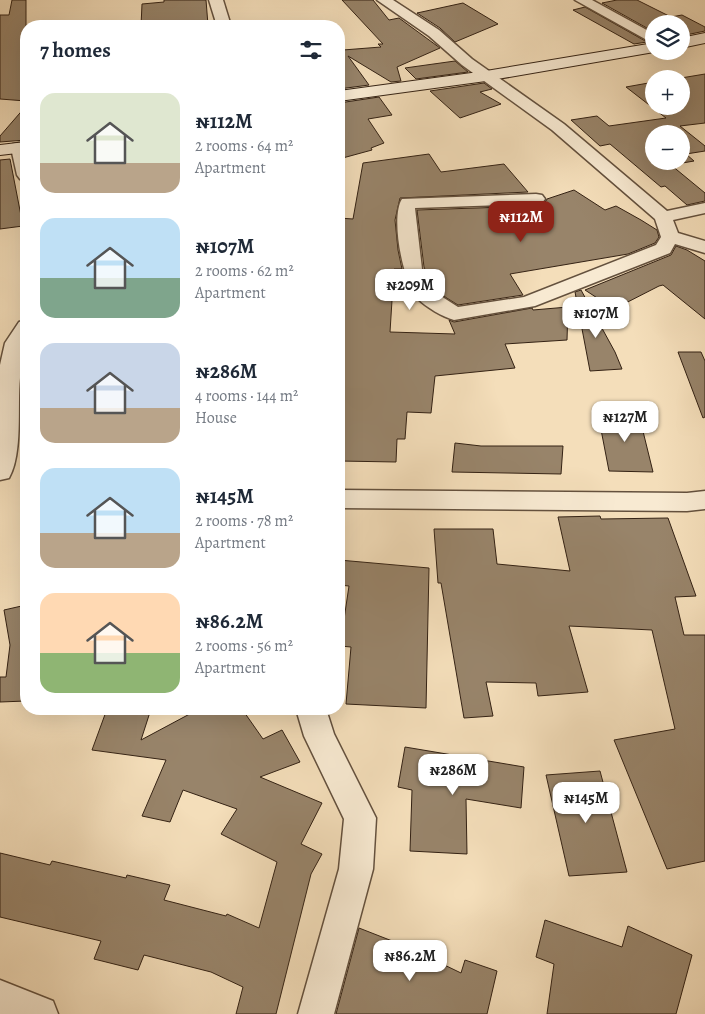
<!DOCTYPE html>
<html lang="en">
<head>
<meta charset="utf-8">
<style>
  :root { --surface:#fff; --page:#f6f6f7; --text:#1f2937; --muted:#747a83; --accent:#8f2418 }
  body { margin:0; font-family:Alegreya,serif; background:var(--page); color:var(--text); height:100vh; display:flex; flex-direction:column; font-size:19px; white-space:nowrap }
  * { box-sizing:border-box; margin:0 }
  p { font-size:16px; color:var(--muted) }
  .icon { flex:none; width:28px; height:28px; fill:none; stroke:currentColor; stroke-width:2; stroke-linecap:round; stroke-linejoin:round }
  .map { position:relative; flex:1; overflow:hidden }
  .panel { position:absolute; left:20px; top:20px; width:325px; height:695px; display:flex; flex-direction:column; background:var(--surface); border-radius:20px; box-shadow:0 5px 20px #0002 }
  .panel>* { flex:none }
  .controls { position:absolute; left:645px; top:15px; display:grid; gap:10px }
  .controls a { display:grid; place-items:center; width:45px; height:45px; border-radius:50%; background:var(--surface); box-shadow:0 5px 20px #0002; font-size:25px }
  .price { position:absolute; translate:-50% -42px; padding:0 11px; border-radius:10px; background:#fff; color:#222; font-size:16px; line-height:32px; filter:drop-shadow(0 1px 2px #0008) }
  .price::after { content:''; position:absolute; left:50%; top:30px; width:15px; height:11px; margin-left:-8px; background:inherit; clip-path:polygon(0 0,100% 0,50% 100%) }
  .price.on { background:var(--accent); color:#fff }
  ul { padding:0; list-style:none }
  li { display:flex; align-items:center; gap:15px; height:125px; padding:0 20px }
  li span { display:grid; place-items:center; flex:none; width:140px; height:100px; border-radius:15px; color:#555 }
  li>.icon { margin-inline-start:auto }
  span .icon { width:60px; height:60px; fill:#fffc; stroke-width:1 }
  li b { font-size:21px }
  h2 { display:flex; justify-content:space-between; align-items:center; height:60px; padding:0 20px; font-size:21px }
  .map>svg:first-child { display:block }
</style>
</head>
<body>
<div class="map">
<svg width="705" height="1014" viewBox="0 0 705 1014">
  <rect width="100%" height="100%" fill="#f4deba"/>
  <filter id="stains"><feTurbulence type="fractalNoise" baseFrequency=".004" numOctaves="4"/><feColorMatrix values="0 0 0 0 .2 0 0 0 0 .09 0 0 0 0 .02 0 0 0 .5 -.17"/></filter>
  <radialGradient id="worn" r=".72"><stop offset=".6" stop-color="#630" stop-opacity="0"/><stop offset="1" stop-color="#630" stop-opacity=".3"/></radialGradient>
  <g fill="#98846a" stroke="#342214" fill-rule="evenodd">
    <polygon points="12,0 26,0 26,101 0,99 0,15 9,15"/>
    <polygon points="164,0 206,0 208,25 141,26 142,4 164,2"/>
    <polygon points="342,0 373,0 389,20 399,18 440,48 397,67 401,81 391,82 348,56 369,85 339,89 339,44 343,50 381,47 378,44 383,44"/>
    <polygon points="617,0 637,0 671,17 682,15 705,27 705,31 681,36 681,24 654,24 654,32 602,3"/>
    <polygon points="463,3 498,24 455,42 440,28 417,13"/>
    <polygon points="585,7 647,42 634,44 573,10"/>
    <polygon points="455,61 468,72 416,79 405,68"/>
    <path d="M705 74V123L680 126 705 146V151L686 154 694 161 671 165 705 193V201L687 205 665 186 661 187 610 144 600 146 571 120 597 116 609 126 666 118 626 87 654 82V106H681V79H675ZM654 134H681V161H654Z"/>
    <polygon points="484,83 492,89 480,92 501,104 460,118 430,91"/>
    <polygon points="379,97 392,115 368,119 384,143 371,148 372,150 339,159 339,103"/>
    <polygon points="26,106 26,140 0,142 0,136"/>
    <polygon points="429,154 441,172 504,164 528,192 400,198 395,220 398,250 402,269 394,269 390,332 455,334 449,320 454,322 532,308 533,310 568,307 567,340 505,344 515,368 435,376 431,413 407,412 405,439 397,439 396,462 339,461 339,394 343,350 339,350 342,324 339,323 339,218 353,219 363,163"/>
    <polygon points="10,159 23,226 0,229 0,160"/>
    <polygon points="574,190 605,210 616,206 641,220 657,230 659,237 655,243 628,254 510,274 523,295 458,305 434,290 424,267 417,210 536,206 544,204 547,199"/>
    <polygon points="676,246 687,250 705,261 705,319 663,285 659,286 614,309 585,290 671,255"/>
    <polygon points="581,290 615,352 622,369 590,371 575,292"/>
    <polygon points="678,352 701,352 705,361 705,417 703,418"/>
    <polygon points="598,414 639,415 653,472 609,471"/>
    <polygon points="455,443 481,446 563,446 561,474 452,472"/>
    <polygon points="600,516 601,519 668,518 696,596 675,597 684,635 705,635 705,861 667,869 614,740 675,729 652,630 569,626 588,692 538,696 536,683 486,682 493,716 464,718 441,583 438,583 434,529 493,529 497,564 570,571 558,517"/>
    <polygon points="339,560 429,568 426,708 346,704 351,647 340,646 349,586 339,585"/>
    <polygon points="26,605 26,701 0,702 0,677 6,677 10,645 4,610"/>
    <polygon points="107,709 151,709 141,740 199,709 242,709 263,739 282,730 300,762 260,777 322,803 301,844 322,854 311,874 276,1014 236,1014 243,987 211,972 144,955 138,970 94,959 101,941 0,917 0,853 50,865 52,861 126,878 127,875 170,885 164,900 226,916 227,914 259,928 277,862 221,834 237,809 183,790 170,822 142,816 166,760 92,750"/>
    <polygon points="405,747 524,767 521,808 466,799 467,854 410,851 412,790 398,787"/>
    <polygon points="600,771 627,872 569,876 546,775"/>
    <polygon points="545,920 622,947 628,926 692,955 676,1014 547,1014 554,964 536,957"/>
    <polygon points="359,928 405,946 461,973 465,960 497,971 487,1014 336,1014"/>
  </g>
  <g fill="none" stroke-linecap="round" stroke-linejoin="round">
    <defs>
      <g id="street">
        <polygon points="209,0 223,0 231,26 217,26"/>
        <path d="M377 0H393L439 30 472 59 564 124 667 211 705 203V213L673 220 678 233 705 241V253L675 244 670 253 535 306 454 320C443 317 426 307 418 299 403 283 390 217 402 199L536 194 542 195 545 199 542 203 536 204 415 208 422 269 433 291 458 307 524 297 656 245 661 237 655 219 552 130 462 65 429 36Z"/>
        <polygon points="575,0 592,0 654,34 654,44"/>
        <polygon points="19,143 26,146 26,180 20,179 17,175 11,148 13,144"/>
        <path d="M26 320C27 340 22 358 20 378 17 406 23 453 9 478L0 480V365L5 343 19 322Z"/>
        <polygon points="339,490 687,493 705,491 705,509 687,511 339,508"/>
        <polygon points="296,709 326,709 334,734 376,818 373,869 334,1014 298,1014 339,869 344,819 304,736"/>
        <polygon points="0,980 53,1001 58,1014 0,1014"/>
      </g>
      <g id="secondary">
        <polygon points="705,33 705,43 681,48 681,38"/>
        <polygon points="654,43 654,51 660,51 486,81 339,101 339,91 486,71"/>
        <polygon points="26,142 26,152 0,155 0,145"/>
      </g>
    </defs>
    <use href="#street" stroke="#64513e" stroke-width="3"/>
    <use href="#secondary" stroke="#342214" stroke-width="2"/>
    <use href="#street" fill="#f8ead2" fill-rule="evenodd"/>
    <use href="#secondary" fill="#f8ead2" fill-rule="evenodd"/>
  </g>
  <rect width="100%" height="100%" filter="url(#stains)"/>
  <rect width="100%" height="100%" fill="url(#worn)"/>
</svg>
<div class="controls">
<a><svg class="icon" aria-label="layers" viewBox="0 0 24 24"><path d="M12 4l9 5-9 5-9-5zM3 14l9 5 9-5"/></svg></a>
<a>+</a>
<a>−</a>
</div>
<b class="price on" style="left:521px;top:243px">₦112M</b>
<b class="price" style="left:410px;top:311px">₦209M</b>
<b class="price" style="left:596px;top:339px">₦107M</b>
<b class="price" style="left:625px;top:443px">₦127M</b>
<b class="price" style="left:453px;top:796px">₦286M</b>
<b class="price" style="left:586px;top:824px">₦145M</b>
<b class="price" style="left:410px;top:982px">₦86.2M</b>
<section class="panel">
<h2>7 homes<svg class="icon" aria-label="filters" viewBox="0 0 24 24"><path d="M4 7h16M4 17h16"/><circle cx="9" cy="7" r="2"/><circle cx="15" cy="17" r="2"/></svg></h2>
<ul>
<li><span style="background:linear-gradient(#dfe7d0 70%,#b9a48a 0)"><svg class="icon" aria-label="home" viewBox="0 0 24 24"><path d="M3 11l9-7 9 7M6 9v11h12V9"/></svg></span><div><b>₦112M</b><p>2 rooms · 64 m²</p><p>Apartment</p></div></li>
<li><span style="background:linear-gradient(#bfe0f5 60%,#7fa58c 0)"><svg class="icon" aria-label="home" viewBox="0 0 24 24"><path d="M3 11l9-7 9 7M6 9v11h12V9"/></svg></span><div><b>₦107M</b><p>2 rooms · 62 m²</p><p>Apartment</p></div></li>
<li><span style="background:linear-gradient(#c9d6e8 65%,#b9a48a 0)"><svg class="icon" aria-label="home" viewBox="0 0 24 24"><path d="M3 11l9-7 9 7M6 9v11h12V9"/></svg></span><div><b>₦286M</b><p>4 rooms · 144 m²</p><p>House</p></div></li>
<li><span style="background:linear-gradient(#bfe0f5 65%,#b9a48a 0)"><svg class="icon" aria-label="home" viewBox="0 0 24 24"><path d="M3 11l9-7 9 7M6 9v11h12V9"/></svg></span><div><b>₦145M</b><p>2 rooms · 78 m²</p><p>Apartment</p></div></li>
<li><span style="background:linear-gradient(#ffd9b3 60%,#8fb573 0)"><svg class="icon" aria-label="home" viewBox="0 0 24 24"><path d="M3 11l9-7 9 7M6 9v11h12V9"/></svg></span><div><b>₦86.2M</b><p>2 rooms · 56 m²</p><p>Apartment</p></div></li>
</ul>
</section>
</div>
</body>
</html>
